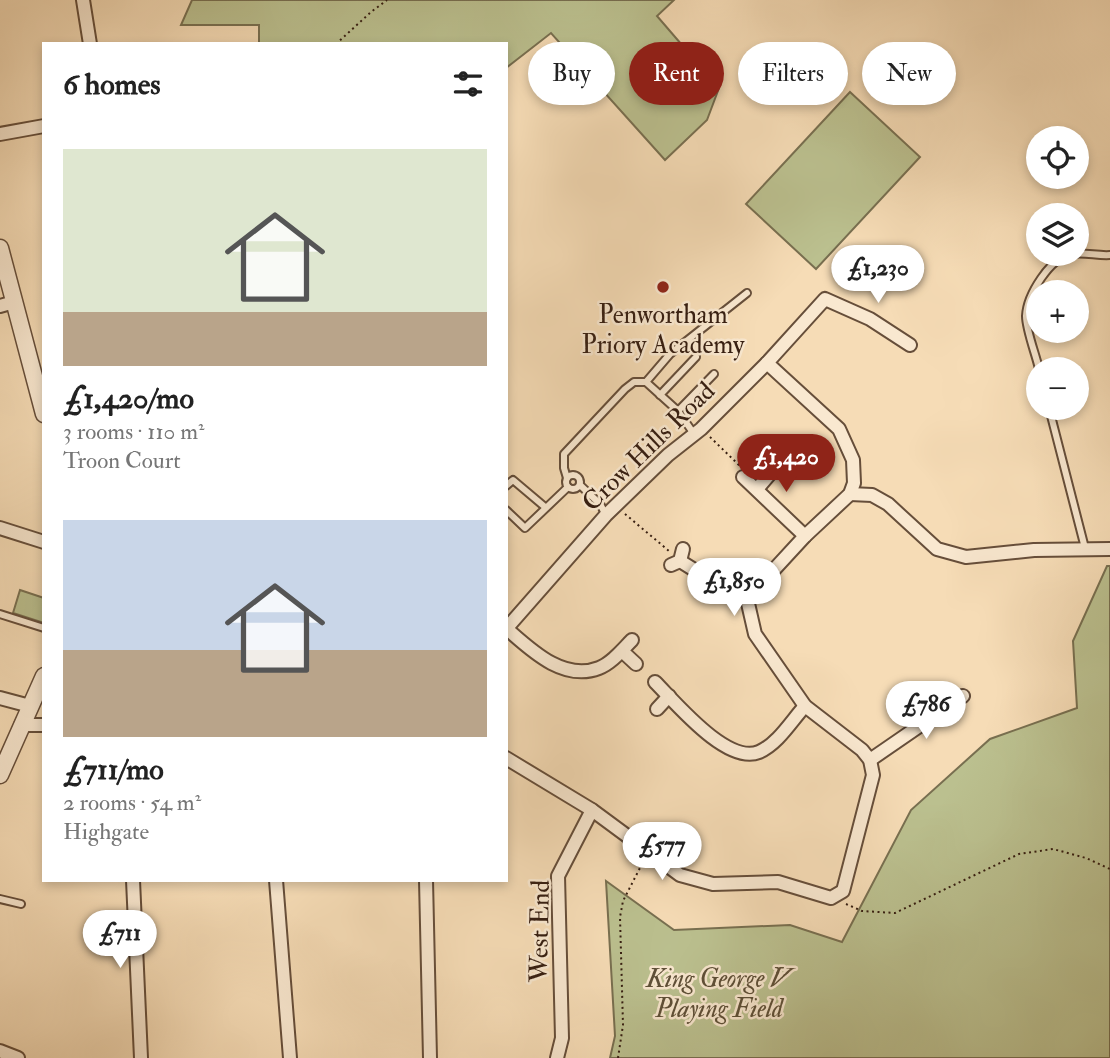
<!DOCTYPE html>
<html lang="en">
<head>
<meta charset="utf-8">
<style>
  :root { --surface:#fff; --page:#f6f6f6; --text:#222; --muted:#767676; --accent:#8f2418 }
  body { margin:0; font-family:"IM FELL Double Pica",serif; background:var(--page); color:var(--text); height:100vh; display:flex; flex-direction:column; font-size:26px; white-space:nowrap }
  * { box-sizing:border-box; margin:0 }
  p { font-size:23px; color:var(--muted) }
  .icon { flex:none; width:38px; height:38px; fill:none; stroke:currentColor; stroke-width:2; stroke-linecap:round; stroke-linejoin:round }
  .map { position:relative; flex:1; overflow:hidden }
  .details { position:absolute; left:42px; top:42px; width:466px; height:840px; display:flex; flex-direction:column; background:var(--surface); border-radius:0px; box-shadow:0 4px 10px #0003 }
  .details>* { flex:none }
  .banner { position:absolute; left:528px; top:42px; width:476px; height:63px; display:flex; gap:14px }
  .fabs { position:absolute; left:1026px; top:126px; display:grid; gap:14px }
  .fabs a { display:grid; place-items:center; width:63px; height:63px; border-radius:50%; background:var(--surface); box-shadow:0 4px 10px #0003; font-size:35px }
  .price { position:absolute; translate:-50% -60px; padding:0 16px; border-radius:24px; background:#fff; color:#222; font-size:23px; line-height:46px; filter:drop-shadow(0 2px 4px #0008) }
  .price::after { content:''; position:absolute; left:50%; top:42px; width:21px; height:16px; margin-left:-10px; background:inherit; clip-path:polygon(0 0,100% 0,50% 100%) }
  .price.active { background:var(--accent); color:#fff }
  ul { padding:0; list-style:none }
  li { display:grid; align-content:center; gap:14px; height:371px; padding:0 21px }
  li span { display:grid; place-items:center; height:217px; border-radius:0px; color:#555 }
  li>.icon { margin-inline-start:auto }
  span .icon { width:126px; height:126px; fill:#fffc; stroke-width:1 }
  li b { font-size:30px }
  h2 { display:flex; justify-content:space-between; align-items:center; height:84px; padding:0 21px; font-size:30px }
  .chip { padding:0 24px; border-radius:32px; background:var(--surface); box-shadow:0 4px 10px #0003; font-size:24px; line-height:63px }
  .chip.active { background:var(--accent); color:#fff }
  .map>svg:first-child { display:block }
</style>
</head>
<body>
<div class="map">
<svg width="1110" height="1058" viewBox="0 0 1110 1058">
  <rect width="100%" height="100%" fill="#f6dcb6"/>
  <filter id="stains"><feTurbulence type="fractalNoise" baseFrequency=".00286" numOctaves="4"/><feColorMatrix values="0 0 0 0 .2 0 0 0 0 .09 0 0 0 0 .02 0 0 0 .5 -.17"/></filter>
  <radialGradient id="worn" r=".72"><stop offset=".6" stop-color="#630" stop-opacity="0"/><stop offset="1" stop-color="#630" stop-opacity=".3"/></radialGradient>
  <g fill="#bbc08f" stroke="#786f50" stroke-width="2">
    <polygon points="192,0 674,0 657,16 719,88 707,120 665,160 551,33 506,68 506,44 259,44 259,25 181,25"/>
    <polygon points="850,92 920,157 816,269 746,204"/>
    <polygon points="1107,566 1110,566 1110,1058 610,1058 615,1036 606,881 674,930 790,925 842,942 911,810 990,739 1077,708 1073,641"/>
    <polygon points="20,590 44,598 44,623 13,613"/>
  </g>
  <g fill="none" stroke-linecap="round" stroke-linejoin="round">
    <defs>
      <g id="service">
        <path d="M1039 369C1036 355 1026 330 1026 316 1027 295 1050 257 1072 254 1084 252 1098 256 1110 255"/>
        <polyline points="646,382 670,354 747,293"/>
        <polyline points="660,395 696,357"/>
        <polyline points="1049,408 1085,548"/>
        <polyline points="678,411 714,374"/>
        <circle cx="573" cy="482" r="7"/>
        <polyline points="567,478 564,468 564,454 625,389 634,382 646,382 678,411 694,434"/>
        <polyline points="580,485 600,504 606,515"/>
        <polyline points="506,486 513,480 545,507"/>
        <polyline points="506,510 525,528 568,487"/>
        <polyline points="0,614 44,628"/>
        <polyline points="0,899 21,904"/>
      </g>
      <g id="minor">
        <polyline points="83,0 90,44"/>
        <polyline points="0,134 44,126"/>
        <polyline points="0,306 14,302"/>
        <polyline points="743,477 805,536"/>
        <polyline points="757,489 769,475"/>
        <polyline points="850,494 872,495 888,504 937,549 966,557 1034,550 1110,549"/>
        <polyline points="0,528 44,542"/>
        <polyline points="680,561 725,589 747,599"/>
        <polyline points="671,565 680,561 683,549"/>
        <path d="M506 628C530 649 563 682 599 668 612 663 622 650 632 640"/>
        <polyline points="506,629 606,515 668,455 701,429 767,363 825,299 870,319 910,345"/>
        <polyline points="622,651 636,664"/>
        <path d="M655 682C676 703 727 765 759 752 778 744 792 720 805 706"/>
        <polyline points="0,698 30,706"/>
        <polyline points="657,709 669,696"/>
        <polyline points="21,725 44,725"/>
        <polyline points="506,758 592,810 680,875 713,884 778,882 831,898 843,891 873,775 870,760 862,750 805,706 755,634 747,599 805,536 850,494 854,483 853,460 839,429 767,363"/>
        <polyline points="870,760 963,696"/>
        <polyline points="133,880 141,1058"/>
        <polyline points="276,880 290,1058"/>
        <polyline points="426,880 430,1058"/>
        <polyline points="0,1051 18,1058"/>
        <polyline points="557,1058 562,1038 558,876 592,810"/>
      </g>
      <g id="tertiary">
        <polyline points="0,248 44,414"/>
        <polyline points="0,775 44,676"/>
      </g>
    </defs>
    <use href="#service" stroke="#664e3a" stroke-width="10"/>
    <use href="#minor" stroke="#664e3a" stroke-width="16"/>
    <use href="#tertiary" stroke="#664e3a" stroke-width="19"/>
    <g stroke="#361e11" stroke-width="2" stroke-dasharray="2 3.5" stroke-linecap="butt">
      <polyline points="336,44 371,12 387,0"/>
      <polyline points="710,437 741,467"/>
      <polyline points="625,514 669,551"/>
      <polyline points="846,904 862,911 895,913 1019,854 1053,849 1086,858 1110,869"/>
      <polyline points="618,1058 623,1025 620,917 623,901 643,862"/>
    </g>
    <use href="#service" stroke="#f9e8d0" stroke-width="6"/>
    <use href="#minor" stroke="#f9e8d0" stroke-width="12"/>
    <use href="#tertiary" stroke="#f9e8d0" stroke-width="16"/>
  </g>
  <circle fill="#8f2418" stroke="#f9e8d0" stroke-width="2.5" cx="663" cy="287" r="7"/>
  <g text-anchor="middle" stroke-width="5" stroke-linejoin="round" paint-order="stroke">
    <g font-size="26" fill="#361e11" stroke="#f9e8d0">
      <text x="663" y="323">Penwortham<tspan x="663" dy="30">Priory Academy</tspan></text>
    </g>
    <g font-size="26" fill="#361e11" stroke="#f9e8d0">
      <text transform="translate(648 446) rotate(-44)" y="9">Crow Hills Road</text>
      <text transform="translate(539 931) rotate(-89)" y="9">West End</text>
    </g>
    <g font-size="26" font-style="italic" fill="#5e4f37" stroke="#f9e8d0">
      <text x="719" y="987">King George V<tspan x="719" dy="30">Playing Field</tspan></text>
    </g>
  </g>
  <rect width="100%" height="100%" filter="url(#stains)"/>
  <rect width="100%" height="100%" fill="url(#worn)"/>
</svg>
<div class="fabs">
<a><svg class="icon" aria-label="locate" viewBox="0 0 24 24"><circle cx="12" cy="12" r="6"/><path d="M12 2v4M12 18v4M2 12h4M18 12h4"/></svg></a>
<a><svg class="icon" aria-label="layers" viewBox="0 0 24 24"><path d="M12 4l9 5-9 5-9-5zM3 14l9 5 9-5"/></svg></a>
<a>+</a>
<a>−</a>
</div>
<b class="price" style="left:878px;top:305px">£1,230</b>
<b class="price active" style="left:786px;top:494px">£1,420</b>
<b class="price" style="left:734px;top:618px">£1,850</b>
<b class="price" style="left:926px;top:741px">£786</b>
<b class="price" style="left:662px;top:882px">£577</b>
<b class="price" style="left:120px;top:970px">£711</b>
<div class="banner">
<a class="chip">Buy</a>
<a class="chip active">Rent</a>
<a class="chip">Filters</a>
<a class="chip">New</a>
</div>
<section class="details">
<h2>6 homes<svg class="icon" aria-label="filters" viewBox="0 0 24 24"><path d="M4 7h16M4 17h16"/><circle cx="9" cy="7" r="2"/><circle cx="15" cy="17" r="2"/></svg></h2>
<ul>
<li><span style="background:linear-gradient(#dfe7d0 75%,#b9a48a 0)"><svg class="icon" aria-label="home" viewBox="0 0 24 24"><path d="M3 11l9-7 9 7M6 9v11h12V9"/></svg></span><div><b>£1,420/mo</b><p>3 rooms · 110 m²</p><p>Troon Court</p></div></li>
<li><span style="background:linear-gradient(#c9d6e8 60%,#b9a48a 0)"><svg class="icon" aria-label="home" viewBox="0 0 24 24"><path d="M3 11l9-7 9 7M6 9v11h12V9"/></svg></span><div><b>£711/mo</b><p>2 rooms · 54 m²</p><p>Highgate</p></div></li>
</ul>
</section>
</div>
</body>
</html>
